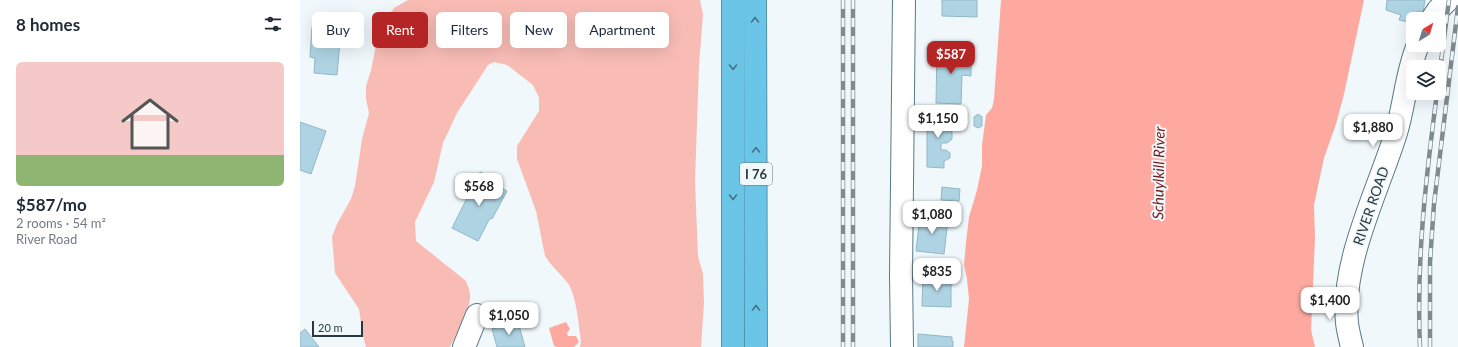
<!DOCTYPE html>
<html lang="en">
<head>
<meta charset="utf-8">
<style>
  :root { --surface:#fff; --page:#f2f2f3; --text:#1f2937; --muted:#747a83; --line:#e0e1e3; --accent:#b52526 }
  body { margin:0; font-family:Lato,sans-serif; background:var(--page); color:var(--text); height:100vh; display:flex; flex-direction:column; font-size:15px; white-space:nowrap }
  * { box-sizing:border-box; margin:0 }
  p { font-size:13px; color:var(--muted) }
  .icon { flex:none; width:22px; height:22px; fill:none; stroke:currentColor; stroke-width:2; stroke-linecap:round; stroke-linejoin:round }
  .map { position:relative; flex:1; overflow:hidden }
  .panel { display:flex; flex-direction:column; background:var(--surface); width:300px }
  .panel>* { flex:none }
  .top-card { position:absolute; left:12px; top:12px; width:380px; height:36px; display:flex; gap:8px }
  .needle { width:26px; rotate:38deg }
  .fabs { position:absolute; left:1106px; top:12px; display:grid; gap:8px }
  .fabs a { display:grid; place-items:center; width:40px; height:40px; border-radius:6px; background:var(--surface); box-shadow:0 4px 16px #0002; font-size:20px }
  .scale { position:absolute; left:12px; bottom:10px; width:51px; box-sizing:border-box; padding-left:4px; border:2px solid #2a393f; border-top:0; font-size:11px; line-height:14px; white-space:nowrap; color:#2a393f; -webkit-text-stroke:3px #f0f8fb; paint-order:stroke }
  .price { position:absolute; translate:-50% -34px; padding:0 9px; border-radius:8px; background:#fff; color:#222; font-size:13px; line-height:26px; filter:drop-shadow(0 1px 2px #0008) }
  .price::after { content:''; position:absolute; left:50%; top:24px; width:12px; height:9px; margin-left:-6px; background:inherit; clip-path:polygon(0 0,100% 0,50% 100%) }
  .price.selected { background:var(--accent); color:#fff }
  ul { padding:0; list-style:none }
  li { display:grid; align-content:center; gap:8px; height:212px; padding:0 16px }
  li+li { border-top:1px solid var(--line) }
  li span { display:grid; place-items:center; height:124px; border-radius:6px; color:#555 }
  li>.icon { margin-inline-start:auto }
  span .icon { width:72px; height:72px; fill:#fffc; stroke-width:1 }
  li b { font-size:17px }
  h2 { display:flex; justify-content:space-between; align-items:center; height:48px; padding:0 16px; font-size:17px }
  .pill { padding:0 14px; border-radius:6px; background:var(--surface); box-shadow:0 4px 16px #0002; font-size:14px; line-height:36px }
  .pill.selected { background:var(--accent); color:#fff }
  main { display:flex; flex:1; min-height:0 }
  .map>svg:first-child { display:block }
</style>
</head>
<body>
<main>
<section class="panel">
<h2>8 homes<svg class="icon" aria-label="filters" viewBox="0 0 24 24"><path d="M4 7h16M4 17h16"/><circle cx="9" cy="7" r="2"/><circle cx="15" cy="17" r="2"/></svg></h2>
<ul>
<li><span style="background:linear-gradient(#f6c9c9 75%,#8fb573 0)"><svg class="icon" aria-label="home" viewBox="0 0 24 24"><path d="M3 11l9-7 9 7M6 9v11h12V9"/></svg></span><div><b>$587/mo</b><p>2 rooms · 54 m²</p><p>River Road</p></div></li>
</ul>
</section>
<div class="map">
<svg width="1158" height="347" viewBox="0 0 1158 347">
  <rect width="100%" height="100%" fill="#f0f8fb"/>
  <path fill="#f8bcb5" d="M108 0H400L403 14 399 65 395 181 398 256 403 274 404 303 401 347H280L281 340C278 323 277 296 267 282 260 273 251 266 245 256L236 211 217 159V146L239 111V98L233 85 207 65 194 62 188 65 157 113 143 143 134 182 115 222 116 241 166 281C168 286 171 293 170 299 168 314 156 334 150 347H66L63 336 59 309 35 273 32 237 37 224 51 199 55 186 62 139 69 113 66 99V86L71 70 79 31 94 8Z"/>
  <g fill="#fea9a0">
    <polygon points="701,0 1064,0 1044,94 1036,124 1024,158 1014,205 1015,239 1011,330 1015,347 664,347 669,299 667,279 664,265 666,242 669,217 677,190 682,166 682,145 686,115 692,108 694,99"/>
    <polygon points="266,322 270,329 267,333 268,336 276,336 279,342 274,347 257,347 254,346 249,328"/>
  </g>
  <g fill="#aed4e3" stroke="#92b7c5">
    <polygon points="642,0 677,0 677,17 642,16"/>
    <polygon points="1087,0 1125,0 1123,12 1117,11 1116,18 1113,18 1112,23 1099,20 1101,15 1086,10"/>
    <polygon points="12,27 41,30 37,75 14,73 15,58 10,57"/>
    <polygon points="637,48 662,49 662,61 671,61 671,76 662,75 661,104 636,103"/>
    <polygon points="630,111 649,112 648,128 652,132 652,139 647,143 641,143 641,150 646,150 650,153 650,158 644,161 644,168 627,167 627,125 630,125"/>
    <polygon points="678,114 682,117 682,126 678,128 674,126 674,117"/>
    <polygon points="0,122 26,131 11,174 0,170"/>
    <polygon points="180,172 195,179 193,184 207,191 192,219 190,218 178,241 152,228"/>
    <polygon points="642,187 660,189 659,201 641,200"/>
    <polygon points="620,216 648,219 644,254 616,251"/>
    <polygon points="623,277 651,278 651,307 622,306"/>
    <polygon points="218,322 225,347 197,347 192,329"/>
    <polygon points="5,329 19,347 0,347 0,333"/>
    <polygon points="618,334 652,337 652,341 653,341 653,347 618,347"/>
  </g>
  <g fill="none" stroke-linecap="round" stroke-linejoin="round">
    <defs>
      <g id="minor">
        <polyline points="1132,19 1138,10 1148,0"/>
        <polyline points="164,347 177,315"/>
        <polyline points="602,347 601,275 604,0"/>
        <path d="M1052 347C1050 339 1048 331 1047 323 1041 262 1078 191 1096 133 1105 104 1106 73 1118 45"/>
      </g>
      <g id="highway">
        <polyline points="455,0 456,347"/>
        <polyline points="433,347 433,0"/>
      </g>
    </defs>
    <use href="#minor" stroke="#567987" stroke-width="24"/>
    <use href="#highway" stroke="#5494ac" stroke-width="24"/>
    <use href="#minor" stroke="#fff" stroke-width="22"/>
    <use href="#highway" stroke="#6bc5e6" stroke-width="22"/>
    <defs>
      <g id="rail">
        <polyline points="543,0 543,347"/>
        <polyline points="553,0 553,347"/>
        <polyline points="1139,77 1149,0"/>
        <path d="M1120 347C1116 262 1126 177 1137 93"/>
        <polyline points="1130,347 1130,262 1134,204 1158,7"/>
      </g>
    </defs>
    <use href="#rail" stroke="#7f8b8f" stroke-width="4.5"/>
    <use href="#rail" stroke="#f0f8fb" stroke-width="3" stroke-dasharray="9" stroke-linecap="butt"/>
  </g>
  <defs><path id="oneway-chevron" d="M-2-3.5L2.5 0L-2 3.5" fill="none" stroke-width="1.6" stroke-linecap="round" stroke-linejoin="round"/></defs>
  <g stroke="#447182">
    <use href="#oneway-chevron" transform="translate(455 20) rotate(-90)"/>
    <use href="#oneway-chevron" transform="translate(433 67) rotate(90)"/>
    <use href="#oneway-chevron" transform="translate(456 150) rotate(-90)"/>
    <use href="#oneway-chevron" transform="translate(433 197) rotate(90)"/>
    <use href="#oneway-chevron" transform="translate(456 308) rotate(-90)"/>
  </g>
  <g text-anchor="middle" stroke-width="4" stroke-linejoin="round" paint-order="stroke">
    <rect fill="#f0f8fb" stroke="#657277" stroke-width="1" x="440" y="163" width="32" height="22" rx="3"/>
    <g font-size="13" font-weight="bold" fill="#2a393f">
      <text x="456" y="179">I 76</text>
    </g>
    <g font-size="14" fill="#2a393f" stroke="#f0f8fb">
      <text transform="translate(1071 206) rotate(-71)" y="5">RIVER ROAD</text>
    </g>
    <g font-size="15" font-style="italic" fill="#721716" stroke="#f0f8fb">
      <text transform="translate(859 173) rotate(-89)" y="5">Schuylkill River</text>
    </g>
  </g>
</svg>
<div class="fabs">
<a><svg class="needle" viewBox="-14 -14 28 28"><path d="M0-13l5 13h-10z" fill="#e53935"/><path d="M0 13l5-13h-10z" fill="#747a83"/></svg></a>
<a><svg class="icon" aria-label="layers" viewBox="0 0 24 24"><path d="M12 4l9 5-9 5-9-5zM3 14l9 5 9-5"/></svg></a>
</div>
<div class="scale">20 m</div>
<b class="price selected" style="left:651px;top:75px">$587</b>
<b class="price" style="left:638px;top:139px">$1,150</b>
<b class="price" style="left:1073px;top:148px">$1,880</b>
<b class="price" style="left:179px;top:207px">$568</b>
<b class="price" style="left:632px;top:235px">$1,080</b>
<b class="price" style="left:637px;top:292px">$835</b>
<b class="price" style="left:1030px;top:321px">$1,400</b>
<b class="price" style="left:209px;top:336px">$1,050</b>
<div class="top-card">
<a class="pill">Buy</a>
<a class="pill selected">Rent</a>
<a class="pill">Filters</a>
<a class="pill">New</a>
<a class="pill">Apartment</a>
</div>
</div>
</main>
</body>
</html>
